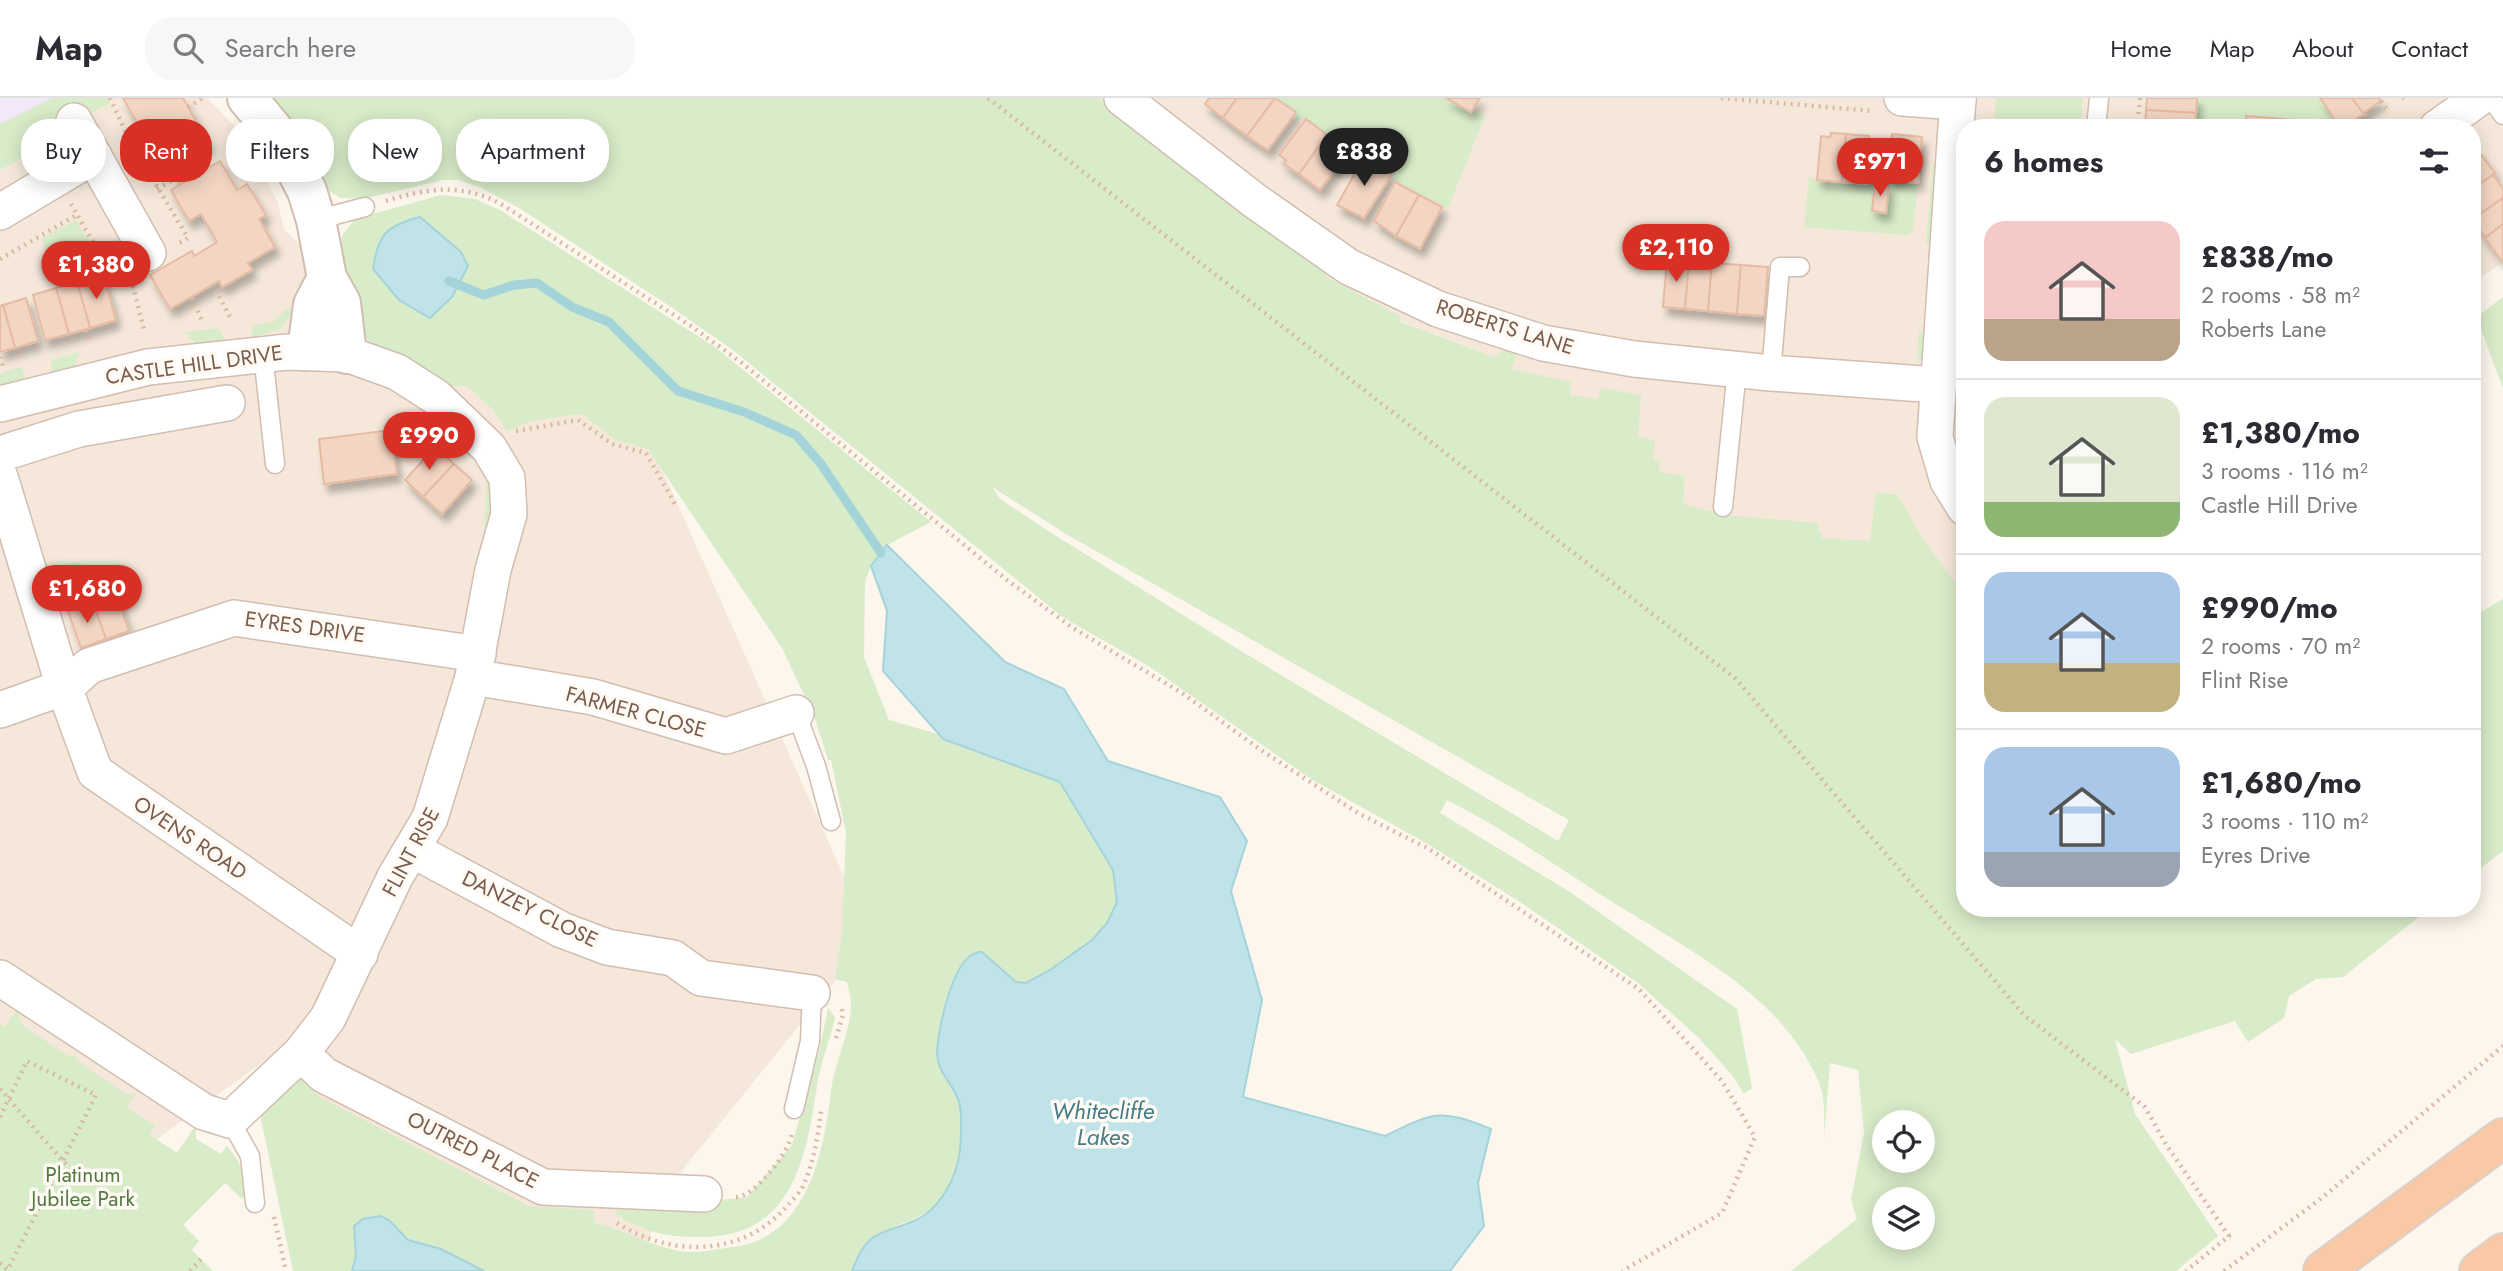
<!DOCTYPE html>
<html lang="en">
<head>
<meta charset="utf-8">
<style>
  :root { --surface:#fff; --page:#f7f7f7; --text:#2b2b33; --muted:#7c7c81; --line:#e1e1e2; --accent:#d93025 }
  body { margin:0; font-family:Jost,sans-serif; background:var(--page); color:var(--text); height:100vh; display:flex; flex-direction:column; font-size:26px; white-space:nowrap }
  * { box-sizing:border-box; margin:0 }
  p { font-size:23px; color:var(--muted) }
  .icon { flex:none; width:38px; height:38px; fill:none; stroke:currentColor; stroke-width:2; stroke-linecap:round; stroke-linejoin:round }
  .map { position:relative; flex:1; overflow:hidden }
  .sheet { position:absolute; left:1956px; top:21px; width:525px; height:798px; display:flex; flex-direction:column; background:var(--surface); border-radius:28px; box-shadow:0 4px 18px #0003 }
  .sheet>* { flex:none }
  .guide { position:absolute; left:21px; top:21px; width:665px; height:63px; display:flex; gap:14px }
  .tools { position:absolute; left:1872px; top:1012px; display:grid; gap:14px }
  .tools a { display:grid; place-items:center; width:63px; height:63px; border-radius:50%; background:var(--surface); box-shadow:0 4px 18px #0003; font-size:35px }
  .price { position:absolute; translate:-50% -60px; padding:0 16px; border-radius:24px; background:var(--accent); color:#fff; font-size:23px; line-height:46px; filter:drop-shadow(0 2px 4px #0008) }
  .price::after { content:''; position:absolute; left:50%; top:42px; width:21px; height:16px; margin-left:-10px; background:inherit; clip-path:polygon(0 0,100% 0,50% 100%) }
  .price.active { background:#222; color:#fff }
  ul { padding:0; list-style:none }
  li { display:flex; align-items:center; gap:21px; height:175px; padding:0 28px }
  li+li { border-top:2px solid var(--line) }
  li span { display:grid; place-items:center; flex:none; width:196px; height:140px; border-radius:21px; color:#555 }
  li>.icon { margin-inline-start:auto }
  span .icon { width:84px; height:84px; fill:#fffc; stroke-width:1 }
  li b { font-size:30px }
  h2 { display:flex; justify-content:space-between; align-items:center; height:84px; padding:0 28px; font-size:30px }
  .chip { padding:0 24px; border-radius:28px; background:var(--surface); box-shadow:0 4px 18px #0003; font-size:24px; line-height:63px }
  .chip.active { background:var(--accent); color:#fff }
  header { display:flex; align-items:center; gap:42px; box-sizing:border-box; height:98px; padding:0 35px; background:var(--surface); border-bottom:2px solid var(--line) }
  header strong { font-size:33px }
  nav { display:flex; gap:38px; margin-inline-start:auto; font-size:24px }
  .search { width:490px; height:63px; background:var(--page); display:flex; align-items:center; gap:18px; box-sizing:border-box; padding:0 24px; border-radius:28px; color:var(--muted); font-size:26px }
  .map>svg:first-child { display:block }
</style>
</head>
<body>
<header>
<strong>Map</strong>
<div class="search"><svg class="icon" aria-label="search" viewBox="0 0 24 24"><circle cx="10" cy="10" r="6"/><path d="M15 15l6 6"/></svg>Search here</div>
<nav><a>Home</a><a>Map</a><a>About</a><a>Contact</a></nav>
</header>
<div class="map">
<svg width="2503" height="1173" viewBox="0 0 2503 1173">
  <defs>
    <filter id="shadow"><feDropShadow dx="4.5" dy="8" stdDeviation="3.5" flood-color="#0004"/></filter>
  </defs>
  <rect width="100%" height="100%" fill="#fdf6ec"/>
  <g fill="#f5e8da">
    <polygon points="0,0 207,0 235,29 254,57 278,105 284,131 385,236 616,314 652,349 871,839 683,1071 643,1151 585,1119 535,1118 284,991 267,961 0,1156"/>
    <polygon points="1098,0 2503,0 2503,164 2473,185 2473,30 1965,30 1965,491 1942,509 1687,410 1569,297 1512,271 1506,250 1494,259 1398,222 1400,218 1327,179"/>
  </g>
  <polygon fill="#f3e8fa" points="0,0 101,0 0,58"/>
  <g fill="#d8ecc9" fill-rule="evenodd">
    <path d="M52 0H108L110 5 87 18 64 38C68 55 58 62 45 72L34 53 0 72V26Z"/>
    <path d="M268 0H1098L1324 163 1327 179 1400 218 1399 223 1494 259 1506 250 1519 247 1512 271 1571 284 1570 297 1598 301 1600 290 1641 297 1638 339 1655 342 1653 362 1660 363 1659 374 1685 378 1683 406 1725 417 1817 425 1822 440 1870 443 1876 394 1898 397 1920 436 1961 494 1965 491V810H2430L2343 879 2316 881 2289 898 2284 920 2248 944 2235 923 2131 956 2115 941 2135 1016 2218 1138 2176 1173H1791L1857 1121 1851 1102 1864 1035 1858 972 1830 965 1824 1040C1824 1020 1826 1000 1818 982 1779 894 1683 849 1606 800 1554 766 1502 730 1447 702L1440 715 1570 794 1737 911 1752 990 1744 996 1732 977 1698 939 1638 885 1520 804 1426 745 1311 681 1150 569 1064 520 734 253 671 209 519 110 479 89 459 82H443L363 101 341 100 327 92 305 51ZM992 389 1066 436 1569 722 1558 743 1241 553 1053 436 1000 401ZM1885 1024H1923V1062H1885ZM1885 1101H1923V1139H1885Z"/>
    <polygon points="1277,0 1446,0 1485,18 1448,110 1395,84 1392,76 1355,54 1338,81 1349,53 1306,21 1296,22 1296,14"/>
    <polygon points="1996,0 2083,0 2080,30 1994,30"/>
    <polygon points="2197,0 2320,0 2335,22 2324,27 2302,26 2302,23 2247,18 2245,30 2195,30"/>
    <polygon points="1933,65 1942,66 1935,146 1926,145"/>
    <path d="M1809 78C1836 93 1887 82 1918 85L1913 133 1907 137 1804 129Z"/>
    <path d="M441 97 475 101 500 112 715 249 931 424 887 447 871 468 865 483 864 559 889 622 1210 714 1084 1093 1007 879 989 859H967C962 869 956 878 951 887 944 900 937 941 937 955 937 973 951 984 957 999 967 1019 962 1058 954 1078 932 1133 891 1117 864 1149 858 1156 856 1165 852 1173H484L441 1151 408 1142 383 1119 363 1121 354 1128 356 1158 352 1173H293L259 1012 300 978 318 998 529 1108 593 1112 595 1125C624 1131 650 1148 680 1153 699 1156 715 1151 733 1149 807 1141 824 1054 831 992 835 963 851 934 851 905 851 898 848 891 847 884L835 881 842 833 846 735 831 662H828L814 618 782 550 648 351 615 342 583 317 577 316 531 323 507 333 493 312 466 287 444 290 373 247 363 237 356 228 340 152 342 137 355 121Z"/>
    <polygon points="76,122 97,158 103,177 56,190 42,140"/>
    <polygon points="2503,199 2503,290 2479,226 2482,215"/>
    <polygon points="295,211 282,230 253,240 251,232 254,227 273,224 285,212"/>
    <polygon points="219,230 225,243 196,246 185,234"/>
    <polygon points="1919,232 1928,243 1924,258 1917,265"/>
    <polygon points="79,254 75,268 52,274 51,262"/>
    <polygon points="17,270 22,270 26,282 0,289 0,275"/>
    <polygon points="1961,340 1965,356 1965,386 1949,343"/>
    <polygon points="486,377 496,389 483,468 486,383"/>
    <polygon points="79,463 93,505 68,513 51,473"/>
    <polygon points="2503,501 2503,753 2473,776 2473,519"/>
    <path d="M828 910 835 919C831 940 822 960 818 982 806 1058 795 1142 696 1139 668 1139 638 1133 615 1115L617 1112 706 1114 708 1103 747 1099 792 1047 819 954Z"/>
    <path d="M17 911 22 927 68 958 76 957V962L127 997 136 995 127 1009 155 1028 150 1037 177 1055 196 1027V1041L221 1056 227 1048C239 1062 247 1077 246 1096L242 1101 225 1085 183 1127 199 1143 192 1152 213 1173H0V926L5 929Z"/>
  </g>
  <g fill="#bfe3e8" stroke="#a5d3da" stroke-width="2">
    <path d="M420 119 461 154 468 168 452 199 430 220 399 202 373 171C378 136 386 128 420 119Z"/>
    <path d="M887 447 1005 564 1064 591 1108 663 1220 699 1247 743 1231 793 1262 902 1243 999 1385 1038C1434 1014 1439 1010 1491 1031L1478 1085 1484 1128 1450 1173H852C857 1161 861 1150 871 1141 883 1132 898 1130 911 1124 939 1114 957 1080 960 1052 961 1037 963 1018 959 1004 954 986 937 975 937 955 938 932 953 852 982 854L1016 884 1026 885 1050 872 1092 842 1107 825 1117 804 1113 772 1060 684 943 641 883 573 887 513 871 468Z"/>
    <polygon points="380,1118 389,1122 408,1142 441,1151 484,1173 352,1173 356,1158 354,1128 363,1121"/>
  </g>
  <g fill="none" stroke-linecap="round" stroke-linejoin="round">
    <polyline stroke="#a5d3da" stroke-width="9" points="449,183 484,197 514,187 537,185 572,209 609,224 678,293 744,314 796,337 821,366 881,455"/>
  </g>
  <g fill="#f3d5c3" stroke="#e6bba3" stroke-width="2" filter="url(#shadow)">
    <polygon points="123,0 183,0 209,46 164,72"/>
    <polygon points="1209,0 1237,0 1223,20 1205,6"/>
    <polygon points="1237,0 1275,0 1247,38 1223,20"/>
    <polygon points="1275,0 1296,14 1268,52 1247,38"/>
    <polygon points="1446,0 1480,0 1471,14"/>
    <polygon points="2147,0 2197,0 2196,15 2146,12"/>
    <polygon points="2320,0 2352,0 2364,16 2341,30"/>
    <polygon points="2352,0 2379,0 2381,3 2363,15"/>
    <polygon points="2146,12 2196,15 2195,30 2145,30"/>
    <polygon points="2246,18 2273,20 2273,30 2245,30"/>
    <polygon points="2273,20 2302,23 2302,30 2273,30"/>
    <polygon points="1306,21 1327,37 1299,76 1284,66 1286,62 1279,57"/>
    <polygon points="1831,35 1846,36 1842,84 1817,82 1821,38 1830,39"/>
    <polygon points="1846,36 1869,38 1869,43 1872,43 1868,86 1842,84"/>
    <polygon points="1892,36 1922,39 1918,85 1888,82"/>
    <polygon points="1327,37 1349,53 1320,92 1299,76"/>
    <polygon points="196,53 201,63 182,74 177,65"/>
    <polygon points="2478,53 2495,75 2473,91 2473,56"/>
    <polygon points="1364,59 1392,76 1364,120 1337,107"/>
    <polygon points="201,63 206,71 187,82 182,74"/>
    <polygon points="220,63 237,92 247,86 266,117 259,121 275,149 248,165 252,172 222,189 219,183 170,211 150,177 192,153 194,158 217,144 201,116 189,123 171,92"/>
    <polygon points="2493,77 2503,91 2503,100 2473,121 2473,91"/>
    <polygon points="1395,84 1419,97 1396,138 1374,123"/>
    <polygon points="1875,85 1889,87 1886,115 1872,113"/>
    <polygon points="1419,97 1442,109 1420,151 1396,138"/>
    <polygon points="2503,100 2503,126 2485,140 2473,121"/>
    <polygon points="2503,126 2503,160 2501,162 2485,140"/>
    <polygon points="1667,162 1689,163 1685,211 1663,209"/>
    <polygon points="1689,163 1712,165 1708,213 1685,211"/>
    <polygon points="1712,165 1741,167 1737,216 1708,213"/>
    <polygon points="1741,167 1768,169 1764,218 1737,216"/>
    <polygon points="103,177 116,222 90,230 77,184"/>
    <polygon points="77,184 90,230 69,236 56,190"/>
    <polygon points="56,190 69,236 45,242 33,197"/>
    <polygon points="26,200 38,243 15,250 3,207"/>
    <polygon points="3,207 15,250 0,254 0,208"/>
    <polygon points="391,332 397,376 324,386 319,341"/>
    <polygon points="435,349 454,366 423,399 405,382"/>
    <polygon points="454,366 472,382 442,416 423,399"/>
    <polygon points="116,496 129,533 106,541 93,505"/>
    <polygon points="93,505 106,541 81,550 68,513"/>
  </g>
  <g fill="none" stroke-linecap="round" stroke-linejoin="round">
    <defs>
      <g id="service">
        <polyline points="2491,0 2503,17"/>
        <polyline points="2096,30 2099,0"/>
        <polyline points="316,122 365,109"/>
        <polyline points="263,256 275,366"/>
        <polyline points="1771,275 1780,169 1800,169"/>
        <polyline points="1723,409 1737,272"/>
        <polyline points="796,615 816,668 831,723"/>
        <polyline points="794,1011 810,943 812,895"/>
        <polyline points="230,1022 250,1058 255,1105"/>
      </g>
      <g id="minor">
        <polyline points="1122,0 1255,103 1349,169 1438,211 1543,245 1634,261 1771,275 1937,287"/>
        <polyline points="1902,0 1958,4"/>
        <polyline points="1958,0 1935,339 1948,383 1965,410"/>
        <polyline points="74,23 148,155"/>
        <polyline points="2437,30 2479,0"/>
        <polyline points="0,114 94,58"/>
        <polyline points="0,306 148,269 287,254 347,256 397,274 436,299 489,350 507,380 509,416 493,472 473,579 430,720 395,779 328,920 301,955 230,1022 204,1014 0,880"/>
        <polyline points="0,356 79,331 227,305"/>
        <polyline points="0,379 64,589 95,674 360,856"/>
        <polyline points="473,579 593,599 726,638 796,615"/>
        <polyline points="0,612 67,588 89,568 234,520 478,556"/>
        <polyline points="413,752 562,832 607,849 673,860 701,880 812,895"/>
        <polyline points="301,955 324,977 543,1089 704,1096"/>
      </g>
      <g id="tertiary">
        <polyline points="247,0 278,37 307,93 316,122 327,180 341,205 347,256"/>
        <polyline points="307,253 313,207 327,180"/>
      </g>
      <g id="trunk">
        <polyline points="2323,1173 2503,1040"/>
        <polyline points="2479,1173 2503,1155"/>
      </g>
    </defs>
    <use href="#service" stroke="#d1beb0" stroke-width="21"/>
    <use href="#minor" stroke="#d1beb0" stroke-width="38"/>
    <use href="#tertiary" stroke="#d1beb0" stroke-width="42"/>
    <use href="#trunk" stroke="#dad1cd" stroke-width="42"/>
    <g stroke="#d9b8a5" stroke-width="4.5" stroke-dasharray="2 5" stroke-linecap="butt">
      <polyline points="110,0 130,43 188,140 176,147"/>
      <polyline points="988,0 1735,580 2024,917 2145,1009 2167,1048 2229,1138 2186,1173"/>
      <polyline points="1721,0 1872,13"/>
      <polyline points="2403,0 2404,1"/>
      <polyline points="2381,3 2388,13"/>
      <polyline points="188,9 203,0"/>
      <polyline points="2366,16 2372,24"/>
      <polyline points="2333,24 2337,30"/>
      <polyline points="2137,30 2140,0"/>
      <polyline points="129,44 143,35"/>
      <polyline points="171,73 179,86"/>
      <polyline points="157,91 176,80"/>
      <path d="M386 103C427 90 462 85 501 106L691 228 742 265 1007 482 1073 530 1182 595 1261 652 1358 715 1429 751 1639 891 1722 983 1755 1039 1722 1115 1622 1173"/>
      <polyline points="71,106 114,181 126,175"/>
      <polyline points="0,161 77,117"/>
      <polyline points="131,181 145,235"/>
      <polyline points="216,192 231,221"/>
      <polyline points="192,200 203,225"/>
      <polyline points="86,232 88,245"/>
      <polyline points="64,237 67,250"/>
      <polyline points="18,249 22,262"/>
      <polyline points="0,259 3,268"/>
      <polyline points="516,333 578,322 612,346 646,355 675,406"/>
      <polyline points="836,940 843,917 841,908"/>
      <polyline points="0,991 83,1086"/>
      <polyline points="0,1019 27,963 96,997 7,1173"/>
      <path d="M736 1099C755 1099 790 1053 792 1035"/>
      <polyline points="274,1119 286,1173"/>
      <path d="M617 1125C672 1160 743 1159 788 1107 793 1101 801 1094 804 1086 814 1063 818 1038 821 1013"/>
      <polyline points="0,1165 9,1173"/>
      <polyline points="190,1173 202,1160"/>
      <polyline points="2224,1173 2323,1099 2503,948"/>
    </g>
    <use href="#service" stroke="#fff" stroke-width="18"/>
    <use href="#minor" stroke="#fff" stroke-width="35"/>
    <use href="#tertiary" stroke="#fff" stroke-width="38"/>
    <use href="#trunk" stroke="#f9c8a4" stroke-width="38"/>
  </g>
  <g text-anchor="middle" stroke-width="7" stroke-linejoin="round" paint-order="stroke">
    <g font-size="21" fill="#7a5c4d" stroke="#fffaf3">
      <text transform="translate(1505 229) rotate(17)" y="7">ROBERTS LANE</text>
      <text transform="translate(194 267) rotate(-8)" y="7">CASTLE HILL DRIVE</text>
      <text transform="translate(305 529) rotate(8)" y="7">EYRES DRIVE</text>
      <text transform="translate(636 614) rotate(15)" y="7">FARMER CLOSE</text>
      <text transform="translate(190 740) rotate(34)" y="7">OVENS ROAD</text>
      <text transform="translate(411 754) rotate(-62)" y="7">FLINT RISE</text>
      <text transform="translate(530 811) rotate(26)" y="7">DANZEY CLOSE</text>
      <text transform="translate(473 1052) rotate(27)" y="7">OUTRED PLACE</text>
    </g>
    <g font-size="21" fill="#537a41" stroke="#fffaf3">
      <text x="83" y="1084">Platinum<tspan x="83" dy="24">Jubilee Park</tspan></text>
    </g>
    <g font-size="23" font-style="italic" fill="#437c86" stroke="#fffaf3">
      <text x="1103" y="1021">Whitecliffe<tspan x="1103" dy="26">Lakes</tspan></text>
    </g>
  </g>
</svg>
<div class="tools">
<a><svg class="icon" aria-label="locate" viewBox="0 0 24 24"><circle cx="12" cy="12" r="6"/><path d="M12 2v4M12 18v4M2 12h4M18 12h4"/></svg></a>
<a><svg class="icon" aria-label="layers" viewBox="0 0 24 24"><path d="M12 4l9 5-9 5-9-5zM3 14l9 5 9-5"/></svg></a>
</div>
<b class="price active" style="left:1364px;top:90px">£838</b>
<b class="price" style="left:1880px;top:100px">£971</b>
<b class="price" style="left:1676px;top:186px">£2,110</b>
<b class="price" style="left:96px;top:203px">£1,380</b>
<b class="price" style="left:429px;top:374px">£990</b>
<b class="price" style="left:87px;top:527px">£1,680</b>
<div class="guide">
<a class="chip">Buy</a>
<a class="chip active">Rent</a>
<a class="chip">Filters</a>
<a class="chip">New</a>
<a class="chip">Apartment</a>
</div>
<section class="sheet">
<h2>6 homes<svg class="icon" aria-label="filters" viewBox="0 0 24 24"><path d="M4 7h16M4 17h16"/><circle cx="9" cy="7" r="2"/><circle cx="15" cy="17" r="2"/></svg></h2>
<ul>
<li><span style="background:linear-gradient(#f6c9c9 70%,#b9a48a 0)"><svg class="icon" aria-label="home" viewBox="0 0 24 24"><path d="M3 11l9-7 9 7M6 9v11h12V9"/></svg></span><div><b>£838/mo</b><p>2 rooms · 58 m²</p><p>Roberts Lane</p></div></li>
<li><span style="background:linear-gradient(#dfe7d0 75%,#8fb573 0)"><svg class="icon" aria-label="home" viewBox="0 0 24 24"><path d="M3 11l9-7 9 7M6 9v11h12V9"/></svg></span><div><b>£1,380/mo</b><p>3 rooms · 116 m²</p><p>Castle Hill Drive</p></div></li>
<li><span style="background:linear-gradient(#a9c7e8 65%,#c2b280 0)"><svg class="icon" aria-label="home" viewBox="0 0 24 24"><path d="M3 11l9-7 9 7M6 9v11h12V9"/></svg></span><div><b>£990/mo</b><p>2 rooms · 70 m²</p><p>Flint Rise</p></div></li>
<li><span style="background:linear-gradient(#a9c7e8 75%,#9aa5b1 0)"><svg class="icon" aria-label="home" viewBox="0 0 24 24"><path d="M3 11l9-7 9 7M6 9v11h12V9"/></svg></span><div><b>£1,680/mo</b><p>3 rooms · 110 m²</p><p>Eyres Drive</p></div></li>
</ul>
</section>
</div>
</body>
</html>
